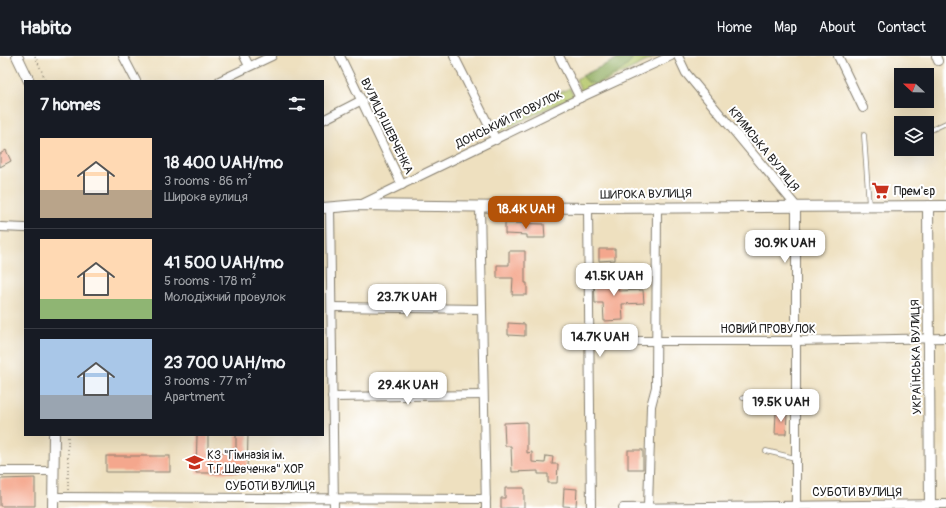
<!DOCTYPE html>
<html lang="en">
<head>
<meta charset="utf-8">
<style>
  :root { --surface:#171b24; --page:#242831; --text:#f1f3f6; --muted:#9ea1a6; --line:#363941; --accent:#b45309 }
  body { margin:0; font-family:Pangolin,sans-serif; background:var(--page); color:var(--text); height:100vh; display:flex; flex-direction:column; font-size:15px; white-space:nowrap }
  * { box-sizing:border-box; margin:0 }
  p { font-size:13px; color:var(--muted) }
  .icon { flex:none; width:22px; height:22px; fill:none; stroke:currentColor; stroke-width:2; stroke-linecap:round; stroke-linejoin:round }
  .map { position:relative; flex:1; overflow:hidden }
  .panel { position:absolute; left:24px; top:24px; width:300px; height:356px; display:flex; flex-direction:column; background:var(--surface); border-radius:0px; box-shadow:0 4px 16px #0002 }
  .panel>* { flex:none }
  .needle { width:26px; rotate:292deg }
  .buttons { position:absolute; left:894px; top:12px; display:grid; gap:8px }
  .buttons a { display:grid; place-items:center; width:40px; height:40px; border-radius:0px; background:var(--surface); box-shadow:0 4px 16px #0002; font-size:20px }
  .price { position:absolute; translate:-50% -34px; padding:0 9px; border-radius:8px; background:#fff; color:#222; font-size:13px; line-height:26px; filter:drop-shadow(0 1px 2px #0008) }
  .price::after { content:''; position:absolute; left:50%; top:24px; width:12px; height:9px; margin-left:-6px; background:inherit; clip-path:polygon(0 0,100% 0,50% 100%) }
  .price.on { background:var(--accent); color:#fff }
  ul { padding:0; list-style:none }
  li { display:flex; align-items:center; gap:12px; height:100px; padding:0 16px }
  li+li { border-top:1px solid var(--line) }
  li span { display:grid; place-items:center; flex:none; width:112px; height:80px; border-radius:0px; color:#555 }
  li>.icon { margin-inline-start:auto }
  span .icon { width:48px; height:48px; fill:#fffc; stroke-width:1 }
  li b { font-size:17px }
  h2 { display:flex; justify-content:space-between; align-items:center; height:48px; padding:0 16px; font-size:17px }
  header { display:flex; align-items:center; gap:24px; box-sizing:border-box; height:56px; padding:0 20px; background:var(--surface); border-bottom:1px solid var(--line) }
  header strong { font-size:19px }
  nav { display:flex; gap:22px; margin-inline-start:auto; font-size:14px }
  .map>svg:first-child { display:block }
</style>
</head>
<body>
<header>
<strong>Habito</strong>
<nav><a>Home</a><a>Map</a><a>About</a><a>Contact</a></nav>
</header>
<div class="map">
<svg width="946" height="452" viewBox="0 0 946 452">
  <rect width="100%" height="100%" fill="#fff"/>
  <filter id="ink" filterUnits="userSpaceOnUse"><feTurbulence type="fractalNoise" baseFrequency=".025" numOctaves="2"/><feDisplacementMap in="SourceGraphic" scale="8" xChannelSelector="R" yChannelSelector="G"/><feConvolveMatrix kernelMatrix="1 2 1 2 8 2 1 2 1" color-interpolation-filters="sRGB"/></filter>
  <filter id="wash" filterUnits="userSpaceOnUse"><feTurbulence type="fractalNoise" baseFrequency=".012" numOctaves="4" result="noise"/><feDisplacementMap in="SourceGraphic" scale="16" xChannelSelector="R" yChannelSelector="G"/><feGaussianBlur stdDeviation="0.9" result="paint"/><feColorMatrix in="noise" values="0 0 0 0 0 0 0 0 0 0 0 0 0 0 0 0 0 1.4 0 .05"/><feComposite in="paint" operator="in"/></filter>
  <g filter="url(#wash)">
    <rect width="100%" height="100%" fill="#eee0bf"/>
    <g fill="#b6c76a" stroke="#697243">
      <polygon points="623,0 655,1 582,37 576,23"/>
      <polygon points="570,32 574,40 498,76 494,67"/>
    </g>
    <path fill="#90ac5e" stroke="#56643d" d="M623 0H632C633 12 605 23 595 28L588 26 582 20Z"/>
    <g id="blocks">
      <g fill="#f4a78d">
        <polygon points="6,94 11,105 0,111 0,98"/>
        <polygon points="505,167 544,168 545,182 527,182 527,179 505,178"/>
        <polygon points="599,193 615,193 615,204 599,205"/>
        <polygon points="509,195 525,195 525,227 527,227 527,239 512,239 513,222 497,222 497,209 509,209"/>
        <polygon points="618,219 618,235 643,234 644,247 622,248 623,264 604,265 603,247 595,247 594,220"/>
        <polygon points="508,267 525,268 525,280 508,279"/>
        <polygon points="776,356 787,357 786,378 775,378"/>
        <polygon points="527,366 527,397 532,396 532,406 545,407 546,400 553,401 552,408 558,408 557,427 548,427 548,418 538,418 538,415 512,416 511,390 505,390 504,367"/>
        <polygon points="197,379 208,379 208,397 236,397 236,379 248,379 247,417 196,417"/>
        <rect x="628" y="394" width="15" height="19"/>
        <rect x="106" y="400" width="64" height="16"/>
        <polygon points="35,422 35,450 0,450 0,423"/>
        <polygon points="505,432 524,432 524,452 501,452 501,442 505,442"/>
        <polygon points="564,432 577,433 576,451 563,450"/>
      </g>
    </g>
  </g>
  <g filter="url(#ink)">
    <use href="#blocks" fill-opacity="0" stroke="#857e6e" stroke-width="1"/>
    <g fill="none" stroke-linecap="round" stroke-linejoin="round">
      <defs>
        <g id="service">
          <polyline points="927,76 946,67"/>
          <polyline points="864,79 869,150"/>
          <polyline points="743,342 795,342"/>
          <polyline points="766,395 795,402"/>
        </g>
        <g id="minor">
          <polyline points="123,0 136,25"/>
          <polyline points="244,0 249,10"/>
          <polyline points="340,0 402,129"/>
          <polyline points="454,0 496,84"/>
          <polyline points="559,0 580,42"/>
          <polyline points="678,0 686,17 796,150 796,452"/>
          <polyline points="838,0 863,52"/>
          <polyline points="936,0 938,5"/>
          <polyline points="219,25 272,0"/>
          <polyline points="323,64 362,44"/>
          <polyline points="360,149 580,42 671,0"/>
          <polyline points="330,151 334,452"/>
          <polyline points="480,151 486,452"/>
          <polyline points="588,152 591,452"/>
          <polyline points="0,171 25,172"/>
          <polyline points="332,251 482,253"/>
          <polyline points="590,285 795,285 946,282"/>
          <polyline points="332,341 483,339"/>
          <polyline points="0,415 54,415"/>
          <polyline points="54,441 486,443"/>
          <polyline points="648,451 651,350 656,331 657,150"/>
          <polyline points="623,452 946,448"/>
        </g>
        <g id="tertiary">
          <polyline points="17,0 29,25"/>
          <polyline points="928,150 930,452"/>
          <polyline points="323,152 358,149 588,152 946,150"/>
          <polyline points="53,452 54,379"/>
        </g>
      </defs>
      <use href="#service" stroke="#857e6e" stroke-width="5.5"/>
      <use href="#minor" stroke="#857e6e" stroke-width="10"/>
      <use href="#tertiary" stroke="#857e6e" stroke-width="12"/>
      <g stroke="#857e6e" stroke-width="1.5" stroke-dasharray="1 3" stroke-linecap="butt">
        <polyline points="35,0 46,25"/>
        <polyline points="68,434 68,379"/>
      </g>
      <use href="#service" stroke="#fff" stroke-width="4"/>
      <use href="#minor" stroke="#fff" stroke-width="8"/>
      <use href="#tertiary" stroke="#fff" stroke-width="10"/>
    </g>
  </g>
  <defs>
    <symbol id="supermarket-bare" viewBox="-9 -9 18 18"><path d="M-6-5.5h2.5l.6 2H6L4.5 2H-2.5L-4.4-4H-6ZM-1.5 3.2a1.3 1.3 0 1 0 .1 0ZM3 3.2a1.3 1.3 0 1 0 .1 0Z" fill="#c8321e" stroke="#fff" stroke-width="2.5" paint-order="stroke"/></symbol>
    <symbol id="school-bare" viewBox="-9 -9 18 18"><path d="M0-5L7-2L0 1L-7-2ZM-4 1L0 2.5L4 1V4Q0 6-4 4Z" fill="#c8321e" stroke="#fff" stroke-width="2.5" paint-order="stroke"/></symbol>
  </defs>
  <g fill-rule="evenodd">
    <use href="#supermarket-bare" x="868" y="122" width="25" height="25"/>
    <use href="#school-bare" x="182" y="394" width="25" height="25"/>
  </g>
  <g text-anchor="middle" stroke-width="4" stroke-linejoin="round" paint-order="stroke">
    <g font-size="12" fill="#1c1c1c" stroke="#fff">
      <text transform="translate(509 63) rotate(-26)" y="4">ДОНСЬКИЙ ПРОВУЛОК</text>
      <text transform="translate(387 70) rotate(64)" y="4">ВУЛИЦЯ ШЕВЧЕНКА</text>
      <text transform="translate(764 93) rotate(51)" y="4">КРИМСЬКА ВУЛИЦЯ</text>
      <text transform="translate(646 138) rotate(-1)" y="4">ШИРОКА ВУЛИЦЯ</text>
      <text x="768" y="277">НОВИЙ ПРОВУЛОК</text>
      <text transform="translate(916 301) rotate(-91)" y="4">УКРАЇНСЬКА ВУЛИЦЯ</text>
      <text x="270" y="434">СУБОТИ ВУЛИЦЯ</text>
      <text x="857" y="440">СУБОТИ ВУЛИЦЯ</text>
    </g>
    <g font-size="12" fill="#1c1c1c" stroke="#fff" text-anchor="start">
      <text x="894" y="139">Прем'єр</text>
      <text x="207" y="403">КЗ "Гімназія ім.<tspan x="207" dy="14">Т.Г.Шевченка" ХОР</tspan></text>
    </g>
  </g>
</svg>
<div class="buttons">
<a><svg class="needle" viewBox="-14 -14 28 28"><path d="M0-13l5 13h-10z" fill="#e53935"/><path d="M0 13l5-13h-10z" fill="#9ea1a6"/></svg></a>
<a><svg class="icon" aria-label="layers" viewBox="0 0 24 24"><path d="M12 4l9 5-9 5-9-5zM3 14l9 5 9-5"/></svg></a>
</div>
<b class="price on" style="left:526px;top:174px">18.4K UAH</b>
<b class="price" style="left:785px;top:208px">30.9K UAH</b>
<b class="price" style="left:614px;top:241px">41.5K UAH</b>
<b class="price" style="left:407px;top:262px">23.7K UAH</b>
<b class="price" style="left:600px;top:302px">14.7K UAH</b>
<b class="price" style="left:408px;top:350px">29.4K UAH</b>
<b class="price" style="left:781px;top:367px">19.5K UAH</b>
<section class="panel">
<h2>7 homes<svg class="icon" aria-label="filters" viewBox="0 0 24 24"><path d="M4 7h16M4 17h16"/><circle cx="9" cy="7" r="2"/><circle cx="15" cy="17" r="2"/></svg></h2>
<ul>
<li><span style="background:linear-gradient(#ffd9b3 65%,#b9a48a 0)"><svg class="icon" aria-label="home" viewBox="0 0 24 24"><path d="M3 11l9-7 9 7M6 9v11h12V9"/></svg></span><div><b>18 400 UAH/mo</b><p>3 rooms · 86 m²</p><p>Широка вулиця</p></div></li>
<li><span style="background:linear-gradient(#ffd9b3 75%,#8fb573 0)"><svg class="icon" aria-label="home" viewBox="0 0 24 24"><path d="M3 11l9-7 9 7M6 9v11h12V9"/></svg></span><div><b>41 500 UAH/mo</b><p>5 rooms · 178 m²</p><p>Молодіжний провулок</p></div></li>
<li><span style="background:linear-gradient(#a9c7e8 70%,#9aa5b1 0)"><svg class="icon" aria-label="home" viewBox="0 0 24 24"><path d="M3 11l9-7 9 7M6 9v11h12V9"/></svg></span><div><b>23 700 UAH/mo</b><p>3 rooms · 77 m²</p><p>Apartment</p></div></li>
</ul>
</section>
</div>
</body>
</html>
